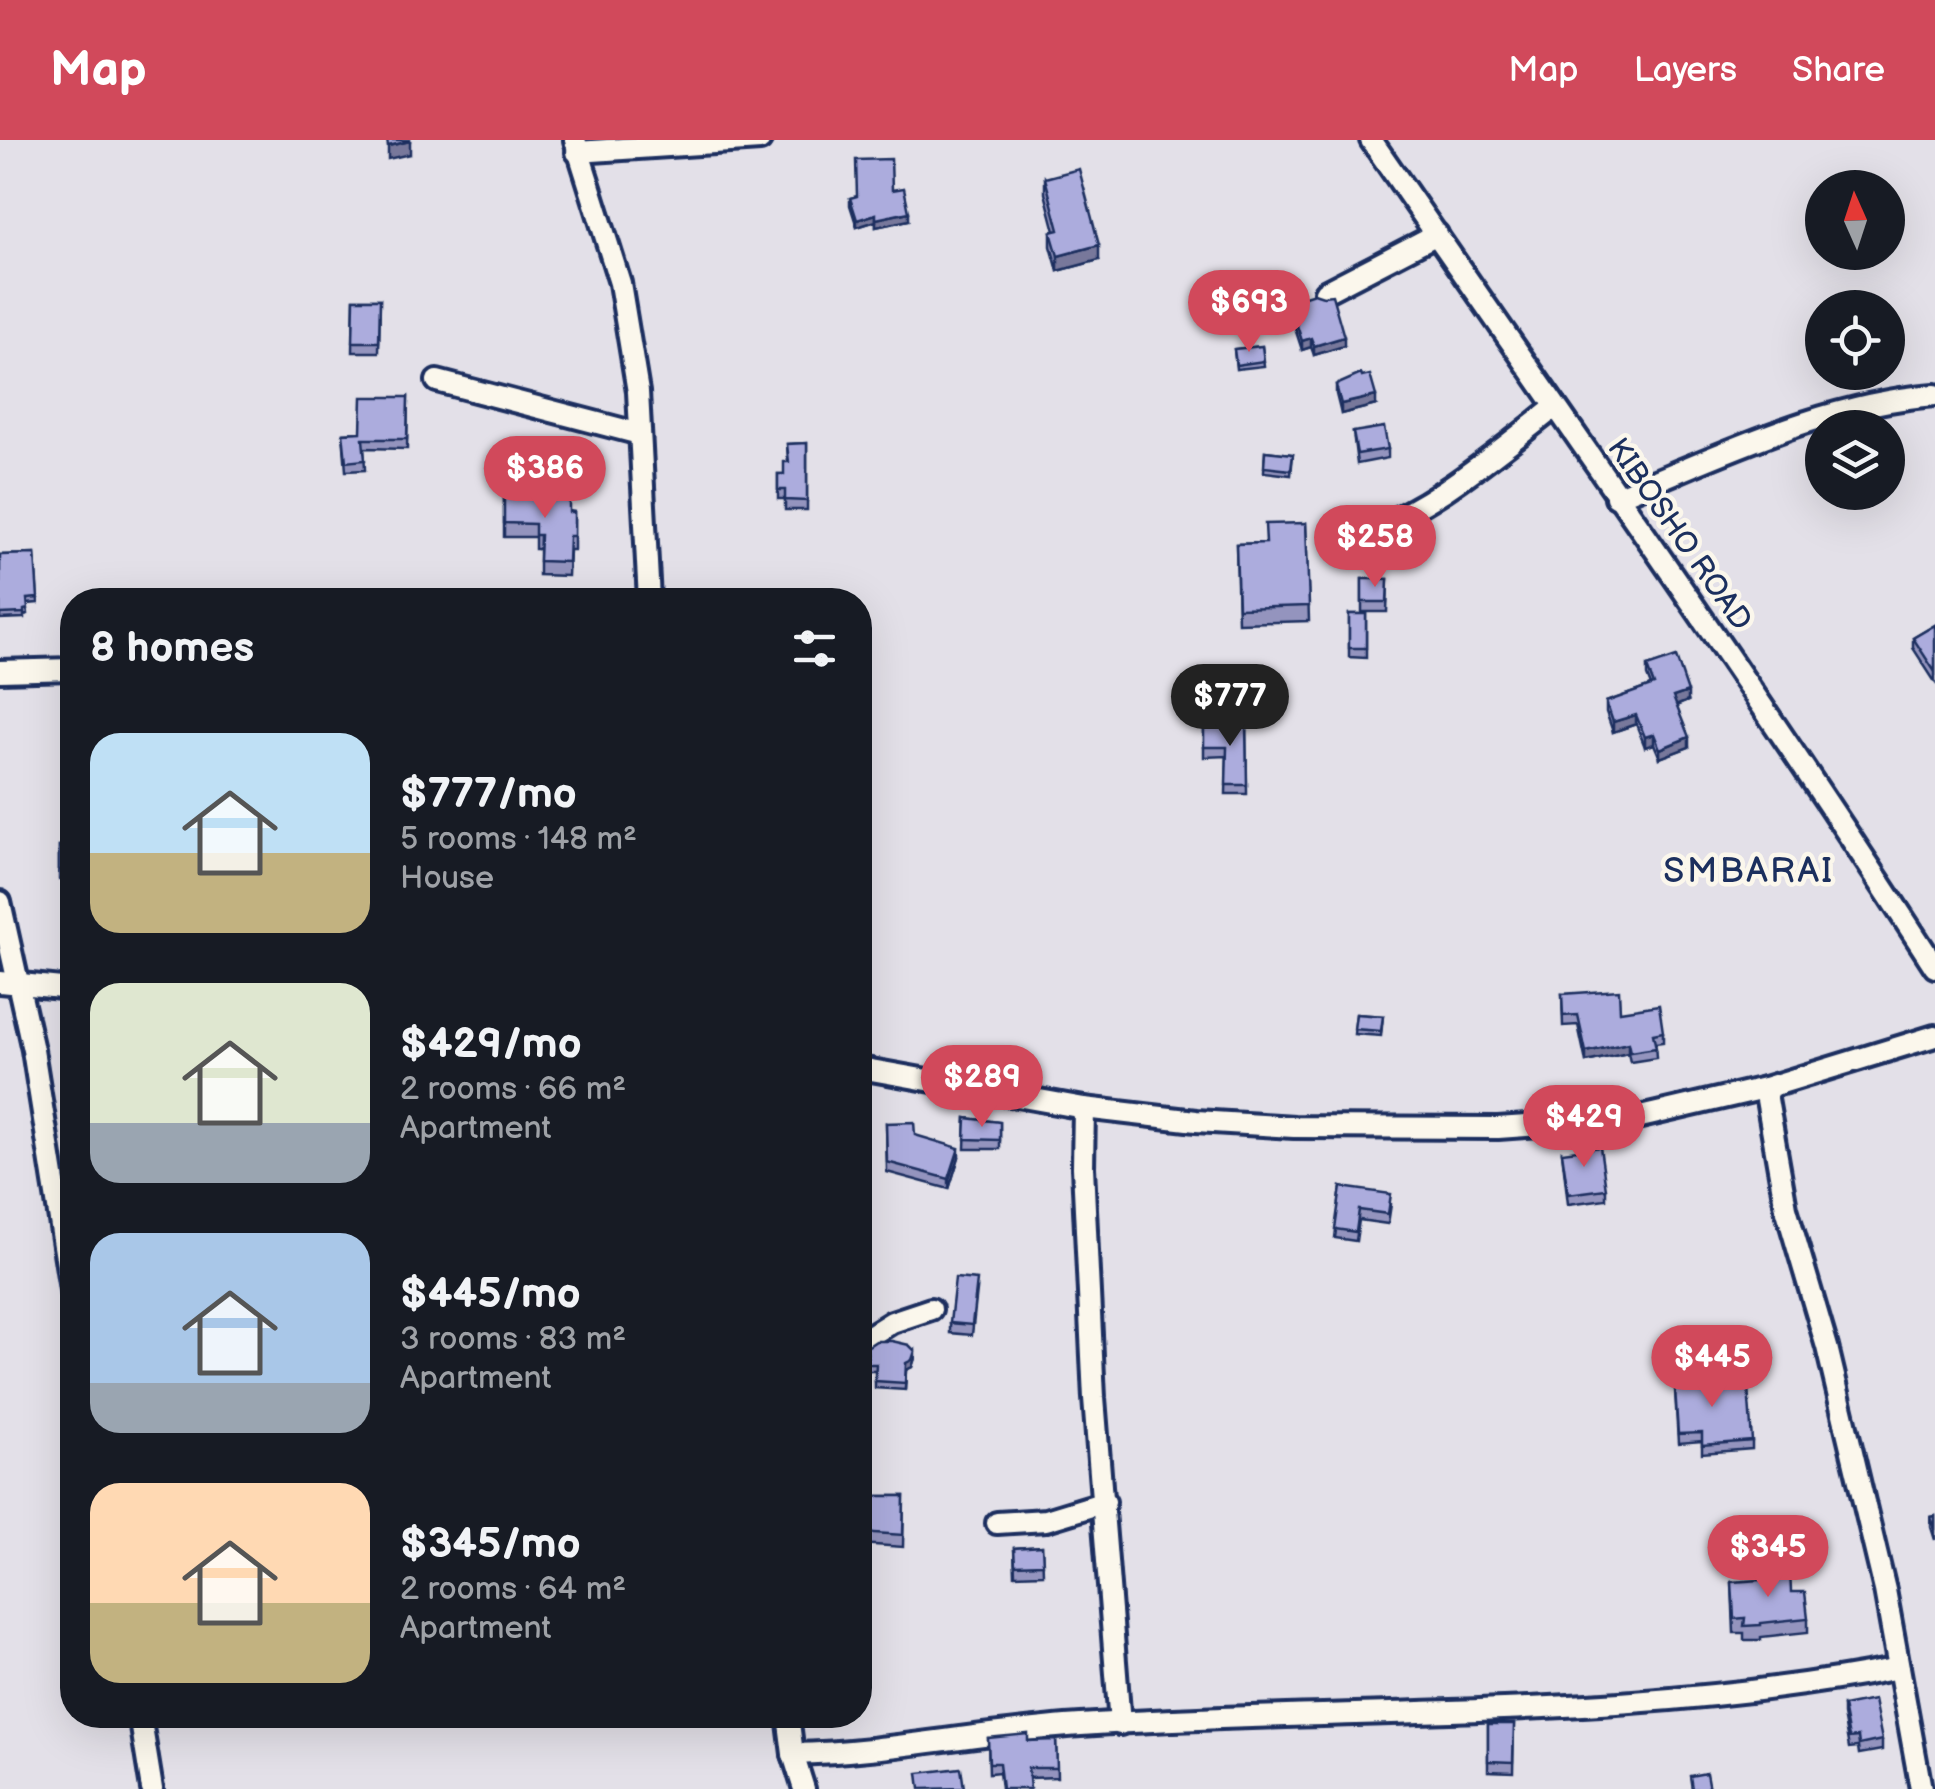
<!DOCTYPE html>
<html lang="en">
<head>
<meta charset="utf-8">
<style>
  :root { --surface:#171b24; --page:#20242c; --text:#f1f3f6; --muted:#9ea1a6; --accent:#d1495b }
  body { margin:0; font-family:"Balsamiq Sans",sans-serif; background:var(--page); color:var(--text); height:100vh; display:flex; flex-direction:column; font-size:38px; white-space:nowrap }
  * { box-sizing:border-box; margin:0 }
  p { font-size:32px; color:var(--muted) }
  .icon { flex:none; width:55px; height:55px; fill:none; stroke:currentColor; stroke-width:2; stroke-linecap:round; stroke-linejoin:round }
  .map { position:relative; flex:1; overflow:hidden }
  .panel { position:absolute; left:60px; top:448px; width:812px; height:1140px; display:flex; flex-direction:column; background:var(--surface); border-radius:40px; box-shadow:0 10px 40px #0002 }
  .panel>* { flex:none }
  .needle { width:65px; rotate:357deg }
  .tools { position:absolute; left:1805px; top:30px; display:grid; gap:20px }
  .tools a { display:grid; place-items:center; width:100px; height:100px; border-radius:50%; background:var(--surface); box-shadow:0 10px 40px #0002; font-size:50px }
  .price { position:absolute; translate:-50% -85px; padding:0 22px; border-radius:35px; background:var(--accent); color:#fff; font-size:32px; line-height:65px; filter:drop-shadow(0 2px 5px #0008) }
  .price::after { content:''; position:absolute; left:50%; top:60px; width:30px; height:22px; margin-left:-15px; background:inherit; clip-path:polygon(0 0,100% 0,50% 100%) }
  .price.selected { background:#222; color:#fff }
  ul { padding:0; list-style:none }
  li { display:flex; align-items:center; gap:30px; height:250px; padding:0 30px }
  li span { display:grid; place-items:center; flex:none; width:280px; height:200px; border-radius:30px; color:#555 }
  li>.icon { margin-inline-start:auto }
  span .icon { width:120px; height:120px; fill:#fffc; stroke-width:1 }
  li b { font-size:42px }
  h2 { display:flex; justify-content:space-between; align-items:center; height:120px; padding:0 30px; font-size:42px }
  header { display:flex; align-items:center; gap:60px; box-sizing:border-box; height:140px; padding:0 50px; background:var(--accent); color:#fff }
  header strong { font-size:48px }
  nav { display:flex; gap:55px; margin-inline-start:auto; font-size:35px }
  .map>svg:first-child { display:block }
</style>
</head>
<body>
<header>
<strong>Map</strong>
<nav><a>Map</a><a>Layers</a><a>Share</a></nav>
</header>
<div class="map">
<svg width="1935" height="1649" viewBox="0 0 1935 1649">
  <rect width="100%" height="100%" fill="#e3e0e8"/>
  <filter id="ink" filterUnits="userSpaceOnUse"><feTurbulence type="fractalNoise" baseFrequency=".01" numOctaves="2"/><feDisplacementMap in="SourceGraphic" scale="20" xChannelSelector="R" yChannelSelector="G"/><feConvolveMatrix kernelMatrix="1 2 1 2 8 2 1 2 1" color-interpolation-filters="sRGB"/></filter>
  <g filter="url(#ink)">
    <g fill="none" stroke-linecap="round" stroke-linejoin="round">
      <defs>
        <g id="minor">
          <polyline points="575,0 620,143 638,252 649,460"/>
          <path d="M1371 0C1560 274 1754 546 1935 827"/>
          <polyline points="577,12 760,0"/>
          <polyline points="1325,152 1437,94"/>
          <polyline points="437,241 640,294"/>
          <path d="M1616 357C1720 316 1821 264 1935 255"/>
          <path d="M1340 403C1427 372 1484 323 1555 267"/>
          <polyline points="0,531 72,529"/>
          <polyline points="0,762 33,910 72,1156"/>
          <polyline points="0,842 72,849"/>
          <polyline points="860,928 1084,968 1196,981 1294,987 1498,988 1636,978 1765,948 1935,896"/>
          <polyline points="1765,948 1786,1068 1827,1207 1885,1450 1921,1649"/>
          <polyline points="1084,968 1083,1027 1094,1258 1120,1584"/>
          <polyline points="860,1202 892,1182 931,1169"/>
          <polyline points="997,1383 1046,1380 1105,1362"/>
          <polyline points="140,1575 152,1649"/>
          <polyline points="788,1575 793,1614 804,1649"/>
          <path d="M793 1614C890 1612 985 1591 1081 1585 1353 1567 1630 1581 1899 1528"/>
        </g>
      </defs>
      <use href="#minor" stroke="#1b2f5e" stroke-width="28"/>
      <use href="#minor" stroke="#fbf7ec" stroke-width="20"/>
    </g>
    <g fill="#9494be" stroke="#1b2f5e" stroke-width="2.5">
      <polygon points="1045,38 1099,120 1058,131 1051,106 1051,92 1055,91 1045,53"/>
      <polygon points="892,50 909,80 876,87 876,81 857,87 850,65 850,58"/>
      <polygon points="354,159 380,159 379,212 353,212"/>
      <polygon points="1289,161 1344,206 1314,215 1311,207 1302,210 1289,170"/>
      <polygon points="1262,206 1264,226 1236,229 1234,209"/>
      <polygon points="1336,245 1376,265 1341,274 1336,254"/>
      <polygon points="408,257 407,309 364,308 365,330 346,331 343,293 361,292"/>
      <polygon points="1353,292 1388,309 1388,318 1357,324"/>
      <polygon points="807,303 807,370 785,370 785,359 778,359 778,334 784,334 788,322 787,304"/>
      <polygon points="1265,311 1293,314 1291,335 1264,332"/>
      <polygon points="504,356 574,372 574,410 569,410 568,436 539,435 539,409 535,409 535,397 504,397"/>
      <polygon points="1306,383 1309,481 1238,483 1236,404 1265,403"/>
      <polygon points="35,414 38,463 27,464 28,474 24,475 24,478 0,479 0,415"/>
      <polygon points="1362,439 1388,439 1387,472 1362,472"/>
      <polygon points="1349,474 1366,474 1366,518 1349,517"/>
      <polygon points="1935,485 1935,542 1913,508 1913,498"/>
      <polygon points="1647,527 1688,561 1676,566 1689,607 1660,618 1654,604 1645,607 1636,584 1613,592 1606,572 1606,562 1651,546 1647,536"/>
      <polygon points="1246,583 1247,654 1226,654 1227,616 1204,617 1204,584"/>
      <rect x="59" y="706" width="13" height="33"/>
      <polygon points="1562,854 1620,871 1663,892 1663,902 1655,903 1656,918 1630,922 1628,913 1586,922 1578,885 1563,886"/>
      <polygon points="1356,874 1383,876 1381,896 1354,894"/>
      <polygon points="966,978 1000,982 1000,1009 965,1009"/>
      <polygon points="886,983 915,995 959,1017 949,1049 887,1032"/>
      <polygon points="1562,1012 1606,1049 1606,1059 1568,1064"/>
      <polygon points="1341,1047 1391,1064 1388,1084 1359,1080 1356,1101 1335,1098"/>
      <polygon points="977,1150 972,1195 950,1193 950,1183"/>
      <polygon points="867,1207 915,1218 912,1227 906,1230 905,1250 875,1248 875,1231 868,1231"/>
      <polygon points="1674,1232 1709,1249 1752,1301 1752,1309 1702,1313 1702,1301 1678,1303"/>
      <polygon points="860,1339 871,1356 904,1356 903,1407 860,1404"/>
      <polygon points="1935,1376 1935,1400 1931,1387 1931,1377"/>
      <polygon points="1042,1406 1043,1434 1015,1435 1014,1408"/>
      <polygon points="1732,1442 1791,1452 1808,1478 1808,1492 1761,1497 1761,1500 1744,1500 1744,1493 1734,1493"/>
      <polygon points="1843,1566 1882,1600 1882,1610 1859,1614 1858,1607 1849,1608 1843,1575"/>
      <polygon points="1488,1584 1514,1584 1513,1632 1488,1631"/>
      <polygon points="988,1598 1028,1601 1056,1600 1057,1637 1029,1638 1030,1649 1001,1649 999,1632 989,1633"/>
    </g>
    <g fill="#78789b" stroke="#1b2f5e" stroke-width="2.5">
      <polygon points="410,1 410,14 388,19 388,6"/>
      <polygon points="909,72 909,80 876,87 876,79"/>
      <polygon points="876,74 876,81 857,87 857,80"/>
      <polygon points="1099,105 1099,120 1058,131 1058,116"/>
      <polygon points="1344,197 1344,206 1314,215 1314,206"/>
      <polygon points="1311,198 1311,207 1302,210 1302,201"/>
      <polygon points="1376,256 1376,265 1341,274 1341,264"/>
      <polygon points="1688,552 1688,561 1673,567 1673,557"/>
      <polygon points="1636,575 1636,584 1613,592 1613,582"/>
      <polygon points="1654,594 1654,604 1645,607 1645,597"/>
      <polygon points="1689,597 1689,607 1660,618 1660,609"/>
      <polygon points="1628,903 1628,913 1586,922 1586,912"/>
      <polygon points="959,1008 959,1017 949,1049 949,1039"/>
      <polygon points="915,1211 915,1218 912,1227 906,1230 905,1250 906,1223"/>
    </g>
    <g fill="#acacdd" stroke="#1b2f5e" stroke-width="2.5">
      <polygon points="387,0 410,0 410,1 388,6"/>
      <polygon points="891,19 892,50 904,48 909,72 876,79 876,74 857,80 850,58 857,56 856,20"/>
      <polygon points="1079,29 1099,105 1058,116 1051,92 1059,90 1045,38"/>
      <polygon points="1314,153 1323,156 1332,155 1344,197 1314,206 1311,198 1302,201 1289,161"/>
      <polygon points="354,159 380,159 379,202 353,202"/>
      <polygon points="1262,206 1264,221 1236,225 1234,209"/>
      <polygon points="1361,234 1362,237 1370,235 1376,256 1341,264 1336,245"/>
      <polygon points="362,257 408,257 407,299 363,299 365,320 346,322 343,293 361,292"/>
      <polygon points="1384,287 1388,309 1357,314 1353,292"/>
      <polygon points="807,303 807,361 785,360 785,350 778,350 778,334 784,334 784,322 789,322 787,304"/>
      <polygon points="1265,311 1293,314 1291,330 1264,327"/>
      <polygon points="535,351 569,352 569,372 574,372 574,396 569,396 568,422 539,421 540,395 535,395 535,384 504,383 504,356 535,356"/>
      <polygon points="1306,383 1309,466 1238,468 1236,404 1266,403 1265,384"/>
      <polygon points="35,414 38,458 27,459 28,469 24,470 24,473 0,474 0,415"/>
      <polygon points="1362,439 1388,439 1387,462 1362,462"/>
      <rect x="1349" y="474" width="17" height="34"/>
      <polygon points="1935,485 1935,532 1913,498"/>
      <polygon points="1676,517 1688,552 1673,557 1689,597 1660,609 1654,594 1645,597 1636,575 1613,582 1606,562 1654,545 1647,527"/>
      <polygon points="1246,583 1247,645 1226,645 1227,607 1204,607 1204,584"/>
      <rect x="59" y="706" width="13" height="24"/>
      <polygon points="860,812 863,835 860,835"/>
      <polygon points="1619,850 1620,871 1659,865 1663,892 1653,894 1656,908 1630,912 1628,903 1586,912 1578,875 1563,876 1562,854"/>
      <polygon points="1356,874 1383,876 1381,891 1354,889"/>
      <polygon points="966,978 1000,982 1000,1000 965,999"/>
      <polygon points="914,982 915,995 959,1008 949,1039 887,1022 886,983"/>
      <polygon points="1600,1007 1606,1049 1568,1054 1562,1012"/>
      <polygon points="1341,1047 1391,1054 1388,1074 1359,1070 1356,1092 1335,1089"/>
      <polygon points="860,1092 865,1092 864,1113 860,1113"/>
      <polygon points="955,1138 977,1140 972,1185 950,1183"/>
      <polygon points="876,1201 892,1201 909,1205 915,1211 912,1220 906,1223 905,1243 875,1241 876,1224 868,1224 867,1207"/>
      <polygon points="1674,1232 1709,1232 1709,1249 1748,1247 1752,1301 1702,1305 1702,1293 1678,1294"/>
      <polygon points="860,1339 871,1339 871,1356 904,1356 903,1395 860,1392"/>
      <polygon points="1935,1376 1935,1390 1931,1377"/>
      <polygon points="1042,1406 1043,1424 1015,1425 1014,1408"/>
      <polygon points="1790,1430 1791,1452 1805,1452 1808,1478 1761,1483 1761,1485 1744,1486 1745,1478 1734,1479 1732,1442 1759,1440 1759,1432"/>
      <polygon points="1874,1560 1882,1600 1859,1605 1858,1597 1849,1598 1843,1566"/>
      <polygon points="1488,1584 1514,1584 1513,1622 1488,1621"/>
      <polygon points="1028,1594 1028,1601 1056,1600 1057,1628 1028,1628 1030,1649 1002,1649 999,1623 989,1623 988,1598"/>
      <polygon points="961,1628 964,1648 920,1649 918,1633"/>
      <polygon points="1706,1633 1709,1649 1692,1649 1690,1636"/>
    </g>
  </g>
  <g text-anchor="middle" stroke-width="9" stroke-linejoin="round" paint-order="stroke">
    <g font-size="30" fill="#1b2f5e" stroke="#fbf7ec">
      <text transform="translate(1680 394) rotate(55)" y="10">KIBOSHO ROAD</text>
    </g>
    <g font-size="35" letter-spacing="2.5" fill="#1b2f5e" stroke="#fbf7ec">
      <text x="1749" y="742">SMBARAI</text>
    </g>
  </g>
</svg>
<div class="tools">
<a><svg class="needle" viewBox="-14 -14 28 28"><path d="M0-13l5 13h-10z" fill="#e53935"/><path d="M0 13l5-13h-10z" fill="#9ea1a6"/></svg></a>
<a><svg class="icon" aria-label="locate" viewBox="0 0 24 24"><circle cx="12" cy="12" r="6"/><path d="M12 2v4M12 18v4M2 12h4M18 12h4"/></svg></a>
<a><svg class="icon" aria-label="layers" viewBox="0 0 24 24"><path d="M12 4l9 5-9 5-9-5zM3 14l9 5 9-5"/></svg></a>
</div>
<b class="price" style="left:1249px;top:215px">$693</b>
<b class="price" style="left:545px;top:381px">$386</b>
<b class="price" style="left:1375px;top:450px">$258</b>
<b class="price selected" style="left:1230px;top:609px">$777</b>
<b class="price" style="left:982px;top:990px">$289</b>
<b class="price" style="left:1584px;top:1030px">$429</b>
<b class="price" style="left:1712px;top:1270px">$445</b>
<b class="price" style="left:1768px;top:1460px">$345</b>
<section class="panel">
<h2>8 homes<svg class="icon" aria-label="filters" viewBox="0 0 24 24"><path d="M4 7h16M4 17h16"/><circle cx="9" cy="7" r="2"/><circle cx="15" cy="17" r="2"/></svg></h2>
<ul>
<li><span style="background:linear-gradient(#bfe0f5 60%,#c2b280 0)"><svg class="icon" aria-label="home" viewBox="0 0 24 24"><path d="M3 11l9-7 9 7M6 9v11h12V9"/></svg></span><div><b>$777/mo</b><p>5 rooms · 148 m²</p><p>House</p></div></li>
<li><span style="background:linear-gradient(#dfe7d0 70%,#9aa5b1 0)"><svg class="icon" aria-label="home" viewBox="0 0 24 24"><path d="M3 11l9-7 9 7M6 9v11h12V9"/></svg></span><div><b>$429/mo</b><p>2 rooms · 66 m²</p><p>Apartment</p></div></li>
<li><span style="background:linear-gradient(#a9c7e8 75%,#9aa5b1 0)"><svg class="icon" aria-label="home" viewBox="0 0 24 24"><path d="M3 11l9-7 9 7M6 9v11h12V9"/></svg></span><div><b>$445/mo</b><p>3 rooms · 83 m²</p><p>Apartment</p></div></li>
<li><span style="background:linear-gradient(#ffd9b3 60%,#c2b280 0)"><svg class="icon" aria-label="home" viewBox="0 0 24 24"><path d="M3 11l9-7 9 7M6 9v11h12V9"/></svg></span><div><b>$345/mo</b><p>2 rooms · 64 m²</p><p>Apartment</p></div></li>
</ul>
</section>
</div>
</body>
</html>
